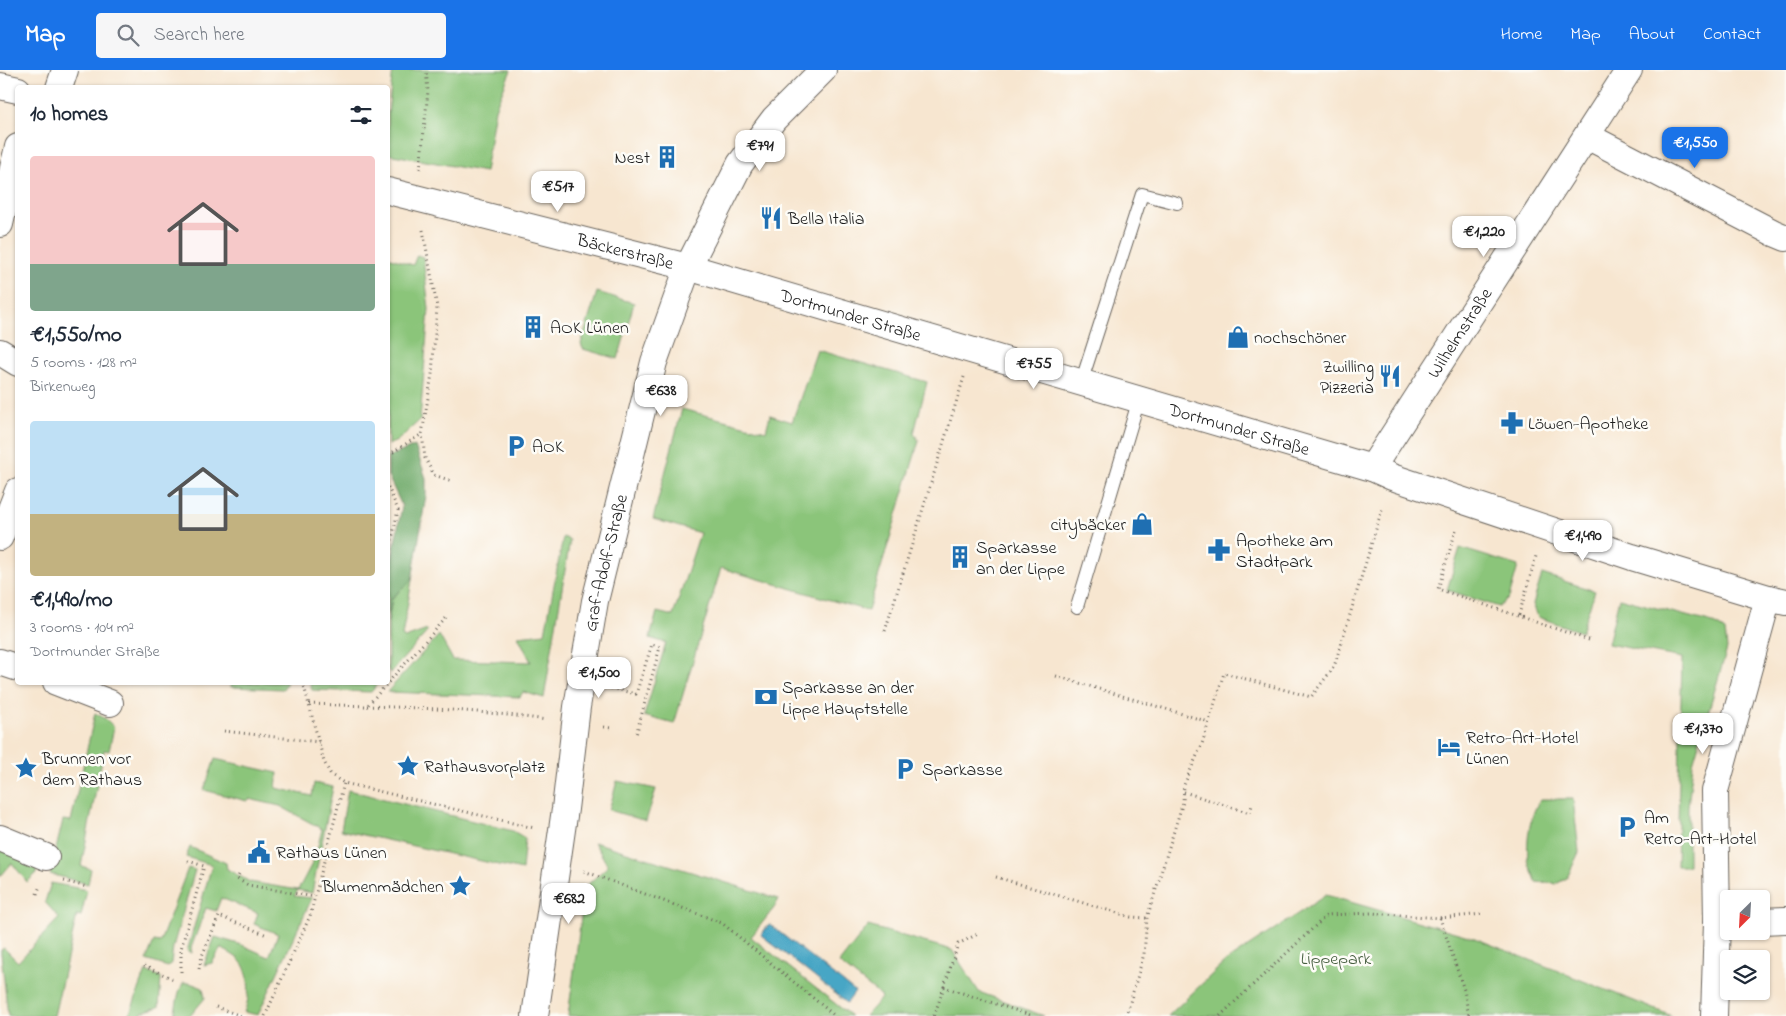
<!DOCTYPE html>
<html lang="en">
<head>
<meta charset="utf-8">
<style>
  :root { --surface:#fff; --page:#f6f6f7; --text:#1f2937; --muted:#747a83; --accent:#1a73e8 }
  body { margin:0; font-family:"Indie Flower",sans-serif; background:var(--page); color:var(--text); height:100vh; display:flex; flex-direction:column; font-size:19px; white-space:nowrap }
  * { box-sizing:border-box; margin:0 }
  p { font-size:16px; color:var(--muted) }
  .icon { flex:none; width:28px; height:28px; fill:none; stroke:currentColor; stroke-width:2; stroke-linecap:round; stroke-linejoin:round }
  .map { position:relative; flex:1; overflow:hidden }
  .details { position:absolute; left:15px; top:15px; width:375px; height:600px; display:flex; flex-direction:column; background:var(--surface); border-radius:5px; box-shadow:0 1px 4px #0004 }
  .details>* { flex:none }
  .needle { width:32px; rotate:204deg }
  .controls { position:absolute; left:1720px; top:820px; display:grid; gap:10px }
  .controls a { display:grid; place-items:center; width:50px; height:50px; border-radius:5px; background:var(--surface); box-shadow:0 1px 4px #0004; font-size:25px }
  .price { position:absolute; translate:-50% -42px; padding:0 11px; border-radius:10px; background:#fff; color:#222; font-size:16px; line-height:32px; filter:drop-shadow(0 1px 2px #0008) }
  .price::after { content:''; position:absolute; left:50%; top:30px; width:15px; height:11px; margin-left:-8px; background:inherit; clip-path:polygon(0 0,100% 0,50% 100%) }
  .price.on { background:var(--accent); color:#fff }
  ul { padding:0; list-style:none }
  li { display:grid; align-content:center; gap:10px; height:265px; padding:0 15px }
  li span { display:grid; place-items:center; height:155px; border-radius:5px; color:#555 }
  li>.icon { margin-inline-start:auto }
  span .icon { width:90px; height:90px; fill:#fffc; stroke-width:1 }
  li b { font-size:21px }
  h2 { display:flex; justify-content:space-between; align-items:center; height:60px; padding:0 15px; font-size:21px }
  header { display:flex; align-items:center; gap:30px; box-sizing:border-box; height:70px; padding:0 25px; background:var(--accent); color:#fff }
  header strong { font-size:24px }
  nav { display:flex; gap:28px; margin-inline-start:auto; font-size:18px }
  .search { width:350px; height:45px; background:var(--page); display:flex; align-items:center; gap:12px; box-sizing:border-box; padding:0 18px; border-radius:5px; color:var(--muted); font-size:19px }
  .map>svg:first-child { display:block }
</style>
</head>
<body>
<header>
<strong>Map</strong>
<div class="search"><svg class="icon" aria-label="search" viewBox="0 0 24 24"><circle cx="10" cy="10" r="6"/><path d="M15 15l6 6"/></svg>Search here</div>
<nav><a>Home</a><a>Map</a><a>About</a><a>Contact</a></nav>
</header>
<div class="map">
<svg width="1786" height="946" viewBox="0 0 1786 946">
  <rect width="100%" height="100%" fill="#fdfcf7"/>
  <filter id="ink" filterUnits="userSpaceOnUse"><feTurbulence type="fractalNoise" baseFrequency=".02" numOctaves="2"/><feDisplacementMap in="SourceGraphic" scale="10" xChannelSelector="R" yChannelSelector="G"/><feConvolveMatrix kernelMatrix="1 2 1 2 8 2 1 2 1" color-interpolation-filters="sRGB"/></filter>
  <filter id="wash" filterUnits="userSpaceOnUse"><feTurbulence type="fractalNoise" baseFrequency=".0096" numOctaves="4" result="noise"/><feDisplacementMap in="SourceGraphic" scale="20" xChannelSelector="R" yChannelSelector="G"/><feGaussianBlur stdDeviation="1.12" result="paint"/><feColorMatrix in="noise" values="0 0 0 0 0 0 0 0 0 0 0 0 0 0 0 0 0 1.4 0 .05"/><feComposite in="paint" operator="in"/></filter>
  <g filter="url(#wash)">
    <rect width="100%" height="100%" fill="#f7e6d0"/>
    <g fill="#8bc57a" stroke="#54704b">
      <polygon points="393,0 511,0 495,39 485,102 388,84 388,43"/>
      <polygon points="417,185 423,187 429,239 420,350 397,371 388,375 388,187 413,195"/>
      <polygon points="597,222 634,233 618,289 583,279 581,274"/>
      <polygon points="817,280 927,312 914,363 919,371 868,541 721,498 674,654 644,646 666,573 650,568 657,542 673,546 700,463 653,449 682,339 766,361 770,345 792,352"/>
      <polygon points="563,467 570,470 544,628 523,622 520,627 387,622 439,565 453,590 531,592 518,566 545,563"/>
      <polygon points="1460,478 1518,496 1509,528 1499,537 1447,520"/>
      <polygon points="1542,504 1595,521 1581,562 1538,547 1533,534"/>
      <polygon points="412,510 402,566 405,568 427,560 428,561 390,603 388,599 388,552 392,528"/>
      <polygon points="1619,528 1713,553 1725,561 1727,579 1693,693 1688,736 1688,796 1677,796 1682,588 1608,574"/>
      <polygon points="287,612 283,619 231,617 231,613"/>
      <polygon points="310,613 310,612 379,613 371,622 312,620"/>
      <polygon points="95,643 106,649 114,657 109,681 104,680 81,796 91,799 88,814 50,804 63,750 71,751"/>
      <path d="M215 689 278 703 276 718 312 726 314 713 333 717 312 823 298 820 294 826 312 828 258 945 244 942C250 930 251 903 241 892 237 886 227 882 221 878L212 893 204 895 215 867 242 875 269 887 278 864 254 854 258 843 221 828 216 841 206 838 191 878 192 883 187 881 212 795 186 787 190 777 226 793 227 799 250 812 298 820 315 788 322 759 280 736 249 729 247 731 204 720Z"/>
      <polygon points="617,711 656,719 646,751 609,740"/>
      <polygon points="348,720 513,761 525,768 522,800 341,760"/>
      <path d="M1541 729H1573L1579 782 1567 808 1556 814 1536 812C1534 805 1529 797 1528 789 1526 772 1530 742 1541 729Z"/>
      <polygon points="594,772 779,829 774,838 751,867 851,946 568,946 585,817 608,796"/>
      <polygon points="0,774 38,789 36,804 27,812 12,793 0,807"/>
      <polygon points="188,798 195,800 173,877 171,893 168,897 146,890 154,871 160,872"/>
      <polygon points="51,813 87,820 81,846 77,845 54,946 8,946 1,883 1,880 4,878 18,892 59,848 45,832"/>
      <polygon points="1326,825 1472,867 1672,946 1168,946 1225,892"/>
      <polygon points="868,856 952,880 979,922 1044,946 865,946 882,927 839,893"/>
      <polygon points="146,901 161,907 159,937 142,942 140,946 129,946"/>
      <polygon points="183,913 190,913 203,918 205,928 190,946 174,946 179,922"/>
    </g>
    <polygon fill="#70aa6a" stroke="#466343" points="415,376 426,408 426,426 412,510 392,528 388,552 388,498 392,488 402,436 388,406 388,387"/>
    <polygon fill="#46a6c5" stroke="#316170" points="769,854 855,922 847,933 761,865"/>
  </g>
  <g filter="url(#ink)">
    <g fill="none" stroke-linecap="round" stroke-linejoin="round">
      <defs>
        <g id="lane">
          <polyline points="1081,313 1142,124 1177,133"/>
          <polyline points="1077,537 1139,329"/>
        </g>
        <g id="street">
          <polyline points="0,16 18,20"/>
          <polyline points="59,18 65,0"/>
          <polyline points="1587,66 1774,163 1786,168"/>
          <path id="s1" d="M388 121 688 197 1372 398 1392 407 1632 487 1768 528 1786 532"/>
          <polyline points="0,154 18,77"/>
          <polyline points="0,282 18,293"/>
          <path id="s2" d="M1372 398 1629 0"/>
          <polyline points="0,467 18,421"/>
          <polyline points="0,592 18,598"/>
          <polyline points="56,612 110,633"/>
          <polyline points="0,768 46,787"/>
          <polyline points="1761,851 1786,850"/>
          <path id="s3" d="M535 946 565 739 577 637 595 531 654 292 688 197 740 94 774 49 823 0"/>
          <polyline points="1714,946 1717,852 1715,721 1768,528"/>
        </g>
      </defs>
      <use href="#lane" stroke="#69635b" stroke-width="14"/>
      <use href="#street" stroke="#69635b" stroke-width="28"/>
      <g stroke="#69635b" stroke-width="3" stroke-dasharray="1 4" stroke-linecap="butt">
        <polyline points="420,99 428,21 426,0"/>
        <polyline points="423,160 437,237 432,304 422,364 425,388 434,405 452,411"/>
        <polyline points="388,383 393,382 422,364"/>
        <polyline points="388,417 398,440 388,488"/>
        <polyline points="1456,460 1438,519 1592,571"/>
        <polyline points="1519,545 1536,486"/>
        <polyline points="885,561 964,307"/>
        <polyline points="1056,606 1209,652"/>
        <polyline points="303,612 324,692 331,705 344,713 534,758"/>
        <polyline points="611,618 636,624 652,574 660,577 636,665"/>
        <polyline points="309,634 367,636 447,547"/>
        <path d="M367 636C427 638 486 641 546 650"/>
        <polyline points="604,657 612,658"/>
        <polyline points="224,661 319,672"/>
        <polyline points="1184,722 1250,743 1252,735"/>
        <polyline points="584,801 722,853 835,946"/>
        <polyline points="239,805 237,809 248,815 315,827"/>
        <polyline points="996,807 1131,847 1147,848"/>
        <polyline points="64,811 87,817"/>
        <polyline points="37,824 40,816"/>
        <polyline points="1440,848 1484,844"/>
        <polyline points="144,896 176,910"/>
        <polyline points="199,899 202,886 219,846 267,865"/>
        <polyline points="181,902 181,879 204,796 185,790"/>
        <polyline points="944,917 958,874 980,863"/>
        <polyline points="216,937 241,946"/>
        <polyline points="265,946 310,846 344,713"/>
        <polyline points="934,946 944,917 1033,946"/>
        <polyline points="1126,946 1144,884 1147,848 1183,732 1184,715 1202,674 1224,603 1311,627 1334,597 1383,436"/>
        <polyline points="1220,946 1327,845 1372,843 1440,848 1464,920 1469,946"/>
      </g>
      <use href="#lane" stroke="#fff" stroke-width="12"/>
      <use href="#street" stroke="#fff" stroke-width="26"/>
    </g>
  </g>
  <defs>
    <symbol id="building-bare" viewBox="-9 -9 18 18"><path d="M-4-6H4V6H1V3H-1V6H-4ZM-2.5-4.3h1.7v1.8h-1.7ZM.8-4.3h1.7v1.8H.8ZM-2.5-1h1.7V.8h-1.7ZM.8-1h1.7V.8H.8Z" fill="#1f6fb2" stroke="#fdfcf7" stroke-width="2.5" paint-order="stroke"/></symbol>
    <symbol id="restaurant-bare" viewBox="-9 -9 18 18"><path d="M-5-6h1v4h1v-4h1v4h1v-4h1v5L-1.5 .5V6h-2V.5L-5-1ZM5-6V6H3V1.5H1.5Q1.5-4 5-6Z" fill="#1f6fb2" stroke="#fdfcf7" stroke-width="2.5" paint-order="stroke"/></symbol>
    <symbol id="shop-bare" viewBox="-9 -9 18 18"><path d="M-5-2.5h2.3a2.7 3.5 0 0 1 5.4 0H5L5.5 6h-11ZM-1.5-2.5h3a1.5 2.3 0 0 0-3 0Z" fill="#1f6fb2" stroke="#fdfcf7" stroke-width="2.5" paint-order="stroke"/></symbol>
    <symbol id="pharmacy-bare" viewBox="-9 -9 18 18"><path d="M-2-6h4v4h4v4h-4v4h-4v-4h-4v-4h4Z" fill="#1f6fb2" stroke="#fdfcf7" stroke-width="2.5" paint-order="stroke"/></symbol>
    <symbol id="parking-bare" viewBox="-9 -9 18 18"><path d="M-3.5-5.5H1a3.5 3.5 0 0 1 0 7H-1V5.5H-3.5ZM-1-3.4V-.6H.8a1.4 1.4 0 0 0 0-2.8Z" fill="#1f6fb2" stroke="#fdfcf7" stroke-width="2.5" paint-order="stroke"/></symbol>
    <symbol id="bank-bare" viewBox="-9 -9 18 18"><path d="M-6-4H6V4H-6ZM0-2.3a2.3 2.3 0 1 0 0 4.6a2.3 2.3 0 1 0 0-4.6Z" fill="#1f6fb2" stroke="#fdfcf7" stroke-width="2.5" paint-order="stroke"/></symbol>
    <symbol id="hotel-bare" viewBox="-9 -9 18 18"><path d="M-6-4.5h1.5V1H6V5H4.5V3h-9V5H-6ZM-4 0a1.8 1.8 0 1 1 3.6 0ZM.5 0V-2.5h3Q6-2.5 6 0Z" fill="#1f6fb2" stroke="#fdfcf7" stroke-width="2.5" paint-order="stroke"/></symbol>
    <symbol id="sight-bare" viewBox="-9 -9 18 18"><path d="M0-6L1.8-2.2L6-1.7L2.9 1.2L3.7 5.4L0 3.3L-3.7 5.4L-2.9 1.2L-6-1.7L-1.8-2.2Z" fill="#1f6fb2" stroke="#fdfcf7" stroke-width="2.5" paint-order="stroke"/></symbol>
    <symbol id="civic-bare" viewBox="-9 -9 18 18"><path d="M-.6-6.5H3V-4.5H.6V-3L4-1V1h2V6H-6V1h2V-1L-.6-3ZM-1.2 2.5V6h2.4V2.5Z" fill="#1f6fb2" stroke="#fdfcf7" stroke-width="2.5" paint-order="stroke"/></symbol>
  </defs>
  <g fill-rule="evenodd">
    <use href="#building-bare" x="651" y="71" width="32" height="32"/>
    <use href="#restaurant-bare" x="755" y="132" width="32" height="32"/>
    <use href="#building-bare" x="517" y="241" width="32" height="32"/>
    <use href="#shop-bare" x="1222" y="251" width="32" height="32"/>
    <use href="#restaurant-bare" x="1374" y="290" width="32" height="32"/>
    <use href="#pharmacy-bare" x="1496" y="337" width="32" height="32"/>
    <use href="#parking-bare" x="500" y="360" width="32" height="32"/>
    <use href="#shop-bare" x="1126" y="438" width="32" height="32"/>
    <use href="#pharmacy-bare" x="1203" y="464" width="32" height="32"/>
    <use href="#building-bare" x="944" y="471" width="32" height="32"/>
    <use href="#bank-bare" x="750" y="611" width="32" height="32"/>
    <use href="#hotel-bare" x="1433" y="661" width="32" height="32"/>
    <use href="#sight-bare" x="392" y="680" width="32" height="32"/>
    <use href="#sight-bare" x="10" y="682" width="32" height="32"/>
    <use href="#parking-bare" x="889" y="683" width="32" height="32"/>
    <use href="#parking-bare" x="1611" y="741" width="32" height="32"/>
    <use href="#civic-bare" x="243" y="766" width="32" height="32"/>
    <use href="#sight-bare" x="444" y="800" width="32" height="32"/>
  </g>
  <g text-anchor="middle" stroke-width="5" stroke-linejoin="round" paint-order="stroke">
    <g font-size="18" fill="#1c1c1c" stroke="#fdfcf7" text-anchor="start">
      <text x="650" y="93" text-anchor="end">Nest</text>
      <text x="788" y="154">Bella Italia</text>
      <text x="550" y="263">AOK Lünen</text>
      <text x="1254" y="273">nochschöner</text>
      <text x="1374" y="302" text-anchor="end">Zwilling<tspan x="1374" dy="21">Pizzeria</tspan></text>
      <text x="1528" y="359">Löwen-Apotheke</text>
      <text x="532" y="382">AOK</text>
      <text x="1126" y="460" text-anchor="end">citybäcker</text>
      <text x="1236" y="476">Apotheke am<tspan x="1236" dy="21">Stadtpark</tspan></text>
      <text x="976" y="483">Sparkasse<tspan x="976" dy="21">an der Lippe</tspan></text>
      <text x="782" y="623">Sparkasse an der<tspan x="782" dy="21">Lippe Hauptstelle</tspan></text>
      <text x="1466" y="673">Retro-Art-Hotel<tspan x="1466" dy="21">Lünen</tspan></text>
      <text x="42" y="694">Brunnen vor<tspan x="42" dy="21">dem Rathaus</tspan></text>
      <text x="424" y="702">Rathausvorplatz</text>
      <text x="922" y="705">Sparkasse</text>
      <text x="1644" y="753">Am<tspan x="1644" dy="21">Retro-Art-Hotel</tspan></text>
      <text x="276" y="788">Rathaus Lünen</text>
      <text x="444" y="822" text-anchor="end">Blumenmädchen</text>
    </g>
    <g font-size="18" fill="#1c1c1c" stroke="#fdfcf7">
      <text dy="6" stroke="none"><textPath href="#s1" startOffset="245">Bäckerstraße</textPath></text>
      <text dy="6" stroke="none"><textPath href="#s1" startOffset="479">Dortmunder Straße</textPath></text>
      <text dy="6" stroke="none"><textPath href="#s2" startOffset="161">Wilhelmstraße</textPath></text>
      <text dy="6" stroke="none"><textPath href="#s1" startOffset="884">Dortmunder Straße</textPath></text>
      <text dy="6" stroke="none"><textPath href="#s3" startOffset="459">Graf-Adolf-Straße</textPath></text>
    </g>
    <g font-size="18" fill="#486042" stroke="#fdfcf7">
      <text x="1336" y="894">Lippepark</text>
    </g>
  </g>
</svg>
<div class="controls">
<a><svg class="needle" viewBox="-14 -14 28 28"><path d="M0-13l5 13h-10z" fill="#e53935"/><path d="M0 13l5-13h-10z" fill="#747a83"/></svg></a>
<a><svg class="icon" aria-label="layers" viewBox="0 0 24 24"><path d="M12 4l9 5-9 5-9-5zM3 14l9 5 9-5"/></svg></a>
</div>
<b class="price on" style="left:1695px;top:99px">€1,550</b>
<b class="price" style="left:760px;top:102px">€791</b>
<b class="price" style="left:558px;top:143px">€517</b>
<b class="price" style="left:1484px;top:188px">€1,220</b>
<b class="price" style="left:1034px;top:320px">€755</b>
<b class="price" style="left:661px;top:347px">€638</b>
<b class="price" style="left:1583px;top:492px">€1,490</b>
<b class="price" style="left:599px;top:629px">€1,500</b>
<b class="price" style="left:1703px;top:685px">€1,370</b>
<b class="price" style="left:569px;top:855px">€682</b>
<section class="details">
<h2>10 homes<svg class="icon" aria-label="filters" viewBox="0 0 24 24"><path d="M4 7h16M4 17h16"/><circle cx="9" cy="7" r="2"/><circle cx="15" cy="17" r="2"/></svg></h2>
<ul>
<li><span style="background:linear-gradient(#f6c9c9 70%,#7fa58c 0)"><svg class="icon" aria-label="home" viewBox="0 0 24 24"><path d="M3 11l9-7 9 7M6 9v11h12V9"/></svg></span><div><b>€1,550/mo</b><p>5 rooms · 128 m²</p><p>Birkenweg</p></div></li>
<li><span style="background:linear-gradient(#bfe0f5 60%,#c2b280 0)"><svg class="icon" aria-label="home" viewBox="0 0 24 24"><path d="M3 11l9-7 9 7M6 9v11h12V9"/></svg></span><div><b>€1,490/mo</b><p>3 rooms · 104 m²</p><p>Dortmunder Straße</p></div></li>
</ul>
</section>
</div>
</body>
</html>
